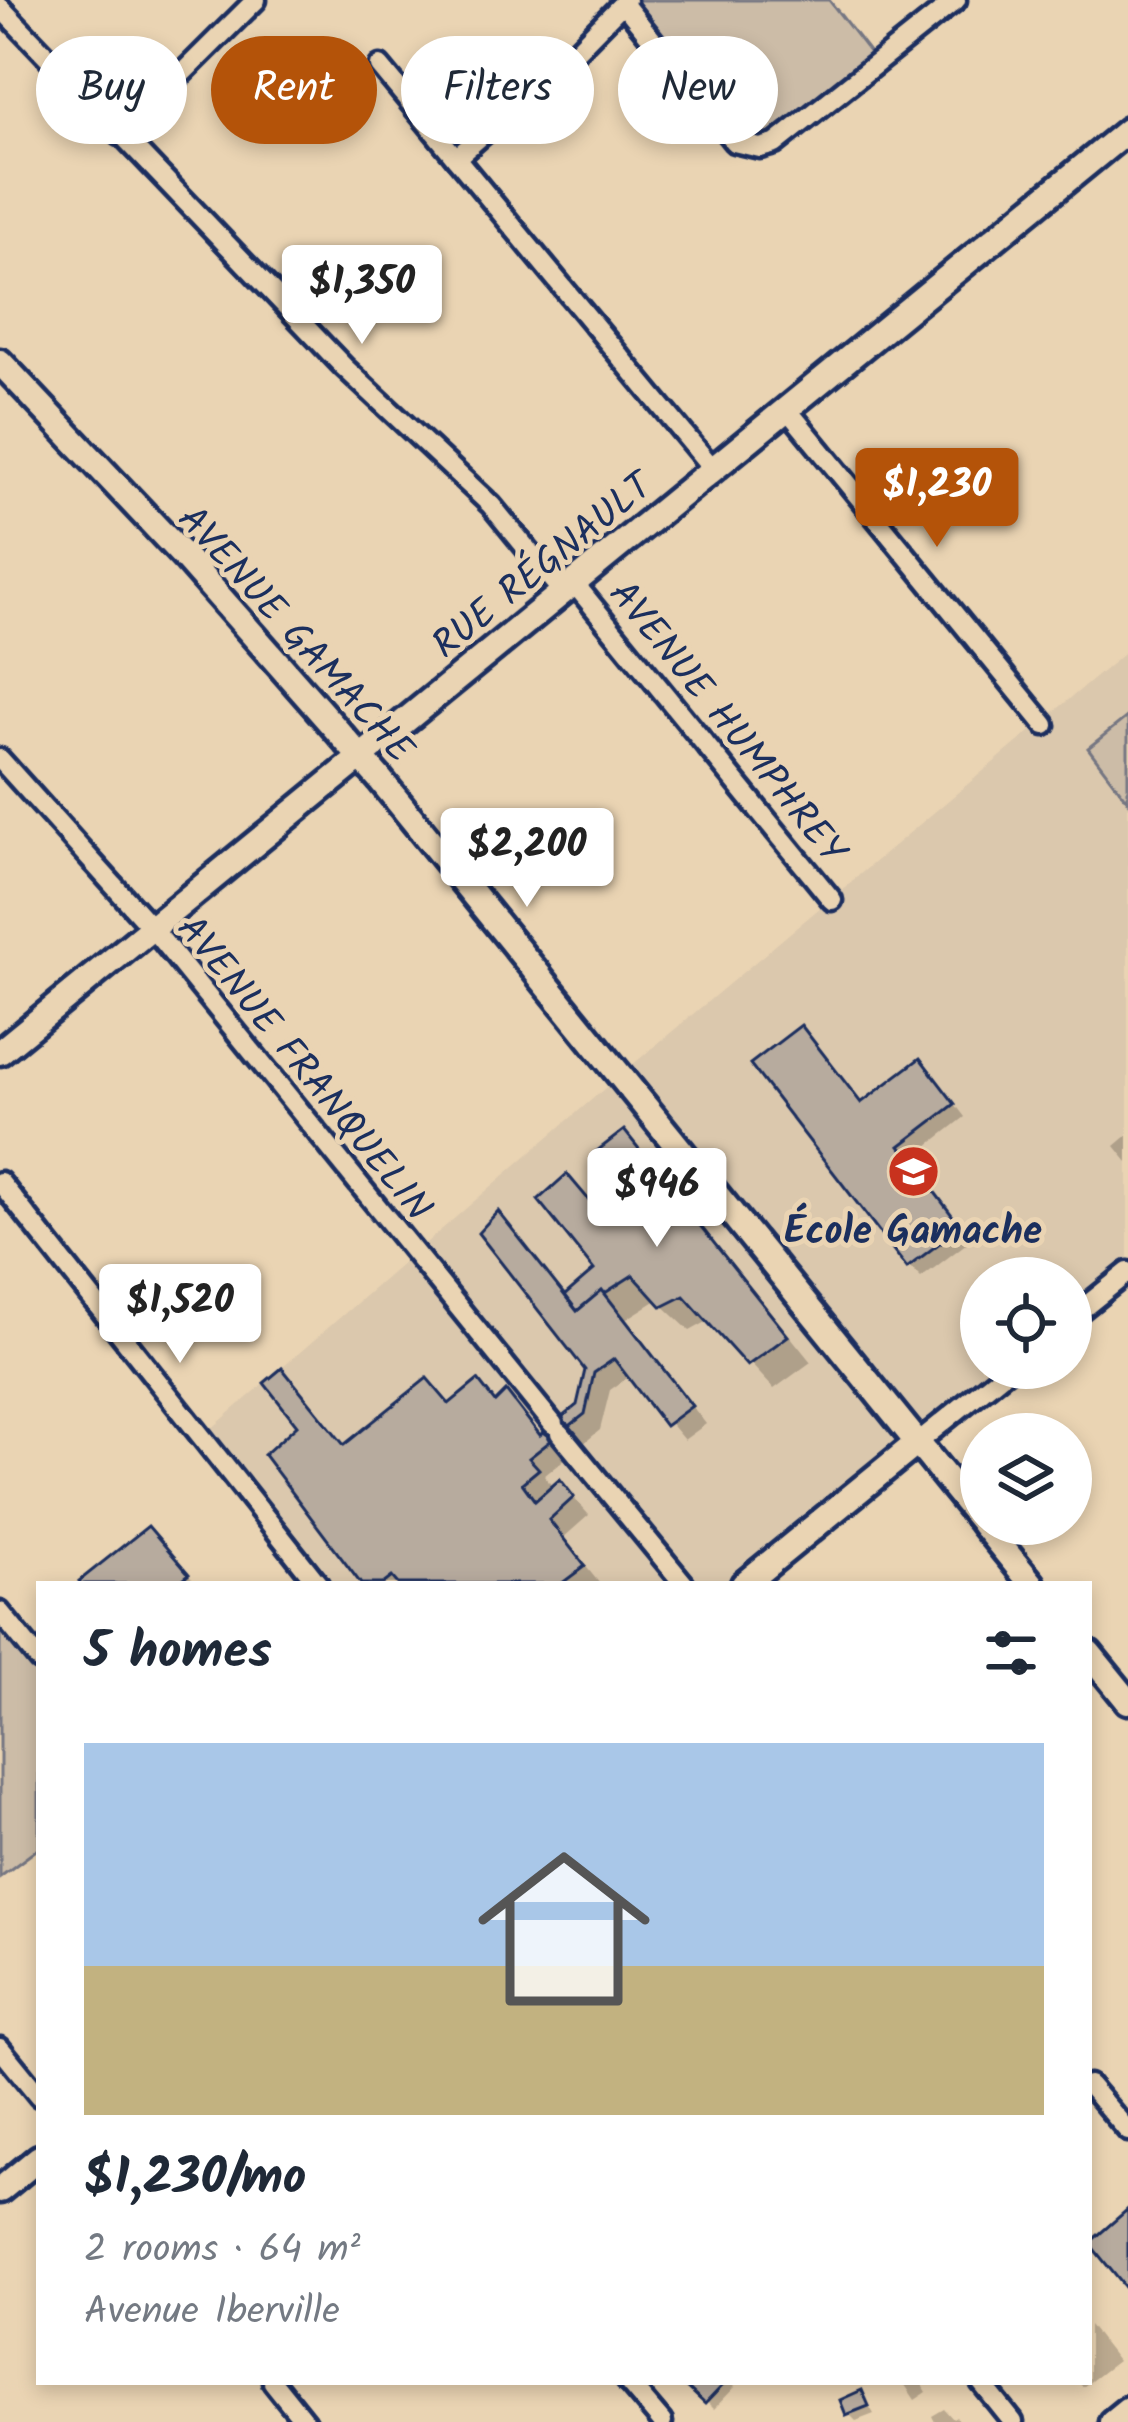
<!DOCTYPE html>
<html lang="en">
<head>
<meta charset="utf-8">
<style>
  :root { --surface:#fff; --page:#f2f2f3; --text:#1f2937; --muted:#747a83; --line:#e0e1e3; --accent:#b45309 }
  body { margin:0; font-family:Kalam,sans-serif; background:var(--page); color:var(--text); height:100vh; display:flex; flex-direction:column; font-size:45px; white-space:nowrap }
  * { box-sizing:border-box; margin:0 }
  p { font-size:39px; color:var(--muted) }
  .icon { flex:none; width:66px; height:66px; fill:none; stroke:currentColor; stroke-width:2; stroke-linecap:round; stroke-linejoin:round }
  .map { position:relative; flex:1; overflow:hidden }
  .sheet { position:absolute; left:36px; top:1581px; width:1056px; height:804px; display:flex; flex-direction:column; background:var(--surface); border-radius:0px; box-shadow:0 6px 18px #0003 }
  .sheet>* { flex:none }
  .banner { position:absolute; left:36px; top:36px; width:1056px; height:108px; display:flex; gap:24px }
  .tools { position:absolute; left:960px; top:1257px; display:grid; gap:24px }
  .tools a { display:grid; place-items:center; width:132px; height:132px; border-radius:50%; background:var(--surface); box-shadow:0 6px 18px #0003; font-size:60px }
  .price { position:absolute; translate:-50% -102px; padding:0 27px; border-radius:12px; background:#fff; color:#222; font-size:39px; line-height:78px; filter:drop-shadow(0 3px 6px #0008) }
  .price::after { content:''; position:absolute; left:50%; top:72px; width:36px; height:27px; margin-left:-18px; background:inherit; clip-path:polygon(0 0,100% 0,50% 100%) }
  .price.on { background:var(--accent); color:#fff }
  ul { padding:0; list-style:none }
  li { display:grid; align-content:center; gap:24px; height:636px; padding:0 48px }
  li+li { border-top:3px solid var(--line) }
  li span { display:grid; place-items:center; height:372px; border-radius:0px; color:#555 }
  li>.icon { margin-inline-start:auto }
  span .icon { width:216px; height:216px; fill:#fffc; stroke-width:1 }
  li b { font-size:51px }
  h2 { display:flex; justify-content:space-between; align-items:center; height:144px; padding:0 48px; font-size:51px }
  .chip { padding:0 42px; border-radius:54px; background:var(--surface); box-shadow:0 6px 18px #0003; font-size:42px; line-height:108px }
  .chip.on { background:var(--accent); color:#fff }
  .map>svg:first-child { display:block }
</style>
</head>
<body>
<div class="map">
<svg width="1128" height="2422" viewBox="0 0 1128 2422">
  <rect width="100%" height="100%" fill="#ead4b3"/>
  <filter id="ink" filterUnits="userSpaceOnUse"><feTurbulence type="fractalNoise" baseFrequency=".00833" numOctaves="2"/><feDisplacementMap in="SourceGraphic" scale="24" xChannelSelector="R" yChannelSelector="G"/><feConvolveMatrix kernelMatrix="1 2 1 2 8 2 1 2 1" color-interpolation-filters="sRGB"/></filter>
  <g filter="url(#ink)">
    <polygon fill="#dbc8ad" points="1128,650 1128,1268 1071,1315 1071,1278 981,1278 981,1368 1008,1368 744,1584 320,1584 210,1430 619,1076"/>
    <g fill="#ccbca7" stroke="#747682" stroke-width="3">
      <polygon points="626,0 829,0 877,62 775,144 747,146"/>
      <polygon points="1128,716 1128,801 1088,748"/>
      <polygon points="0,1613 39,1665 39,1848 0,1877"/>
    </g>
    <g fill="#0003">
      <polygon points="932,1074 965,1117 910,1160 971,1240 921,1278 909,1266 862,1106"/>
      <polygon points="624,1134 648,1159 811,1362 774,1389 710,1320 690,1331 657,1300 625,1320 706,1424 684,1440 630,1376 610,1390 600,1430 544,1476 554,1488 560,1483 589,1515 563,1538 600,1584 364,1584 282,1372 346,1448 450,1407 497,1404 542,1438 580,1406 588,1370 498,1215 567,1297 598,1271 596,1208 622,1187"/>
      <polygon points="1128,1135 1128,1162 1115,1146"/>
      <polygon points="164,1547 197,1584 85,1584"/>
      <polygon points="1089,2325 1117,2361 1083,2387 1078,2382 1089,2382"/>
      <polygon points="694,2382 730,2382 735,2387 714,2409 690,2386"/>
      <polygon points="909,2382 921,2382 927,2392 915,2400 905,2385"/>
      <polygon points="862,2394 874,2414 856,2421 849,2414"/>
      <polygon points="944,2409 953,2419 956,2417 961,2422 935,2422 932,2416"/>
    </g>
    <g fill="#b7ab9e" stroke="#1b2f5e" stroke-width="3">
      <polygon points="801,1025 861,1103 920,1058 955,1104 900,1146 961,1227 907,1268 750,1064"/>
      <polygon points="624,1130 788,1336 747,1366 684,1296 662,1307 633,1275 577,1311 565,1295 594,1270 538,1200 567,1174 594,1206 618,1187 593,1154"/>
      <polygon points="498,1211 577,1311 602,1290 692,1406 665,1426 614,1359 594,1373 585,1414 529,1458 539,1469 522,1483 535,1501 560,1479 574,1497 549,1520 585,1566 561,1584 398,1584 392,1577 383,1584 361,1584 264,1455 297,1425 264,1383 282,1368 344,1445 427,1378 449,1404 478,1380 495,1402 506,1391 540,1435 577,1405 585,1370 478,1233"/>
      <polygon points="148,1526 189,1574 177,1584 81,1584 79,1581"/>
      <polygon points="1128,2209 1128,2291 1089,2243"/>
      <polygon points="690,2382 726,2382 705,2404 686,2386"/>
      <polygon points="862,2390 869,2406 846,2415 840,2400"/>
    </g>
    <g fill="none" stroke-linecap="round" stroke-linejoin="round">
      <defs>
        <g id="street">
          <polyline points="623,3 734,142 760,148 775,144 956,0"/>
          <polyline points="0,7 344,367 491,505 563,593"/>
          <polyline points="380,66 713,469"/>
          <polyline points="120,135 256,0"/>
          <polyline points="456,158 563,64 626,0"/>
          <polyline points="787,409 1045,725"/>
          <polyline points="574,583 832,900"/>
          <polyline points="0,759 152,928 553,1424"/>
          <polyline points="0,1182 318,1584"/>
          <polyline points="1071,1318 1128,1272"/>
          <polyline points="560,1433 684,1584"/>
          <polyline points="917,1443 1010,1368"/>
          <polyline points="0,1612 39,1660"/>
          <polyline points="0,2048 39,2096"/>
          <polyline points="1089,2085 1128,2131"/>
          <polyline points="273,2382 305,2422"/>
          <polyline points="628,2382 662,2422"/>
          <polyline points="981,2382 1013,2422"/>
        </g>
        <g id="secondary">
          <polyline points="0,362 188,561 379,778 981,1521"/>
          <polyline points="0,1052 1128,130"/>
          <polyline points="983,1524 1032,1584"/>
          <polyline points="744,1584 917,1443"/>
          <polyline points="1089,1653 1128,1701"/>
          <polyline points="0,2190 39,2158"/>
          <polyline points="1112,2422 1128,2409"/>
        </g>
      </defs>
      <use href="#street" stroke="#1b2f5e" stroke-width="27"/>
      <use href="#secondary" stroke="#1b2f5e" stroke-width="33"/>
      <use href="#street" stroke="#ead4b3" stroke-width="18"/>
      <use href="#secondary" stroke="#ead4b3" stroke-width="24"/>
    </g>
  </g>
  <defs>
    <symbol id="school-disc" viewBox="-11 -11 22 22"><circle r="9.5" fill="#c8321e" stroke="#ead4b3"/><path d="M0-5L7-2L0 1L-7-2ZM-4 1L0 2.5L4 1V4Q0 6-4 4Z" fill="#fff"/></symbol>
  </defs>
  <g fill-rule="evenodd">
    <use href="#school-disc" x="884" y="1142" width="59" height="59"/>
  </g>
  <g text-anchor="middle" stroke-width="10" stroke-linejoin="round" paint-order="stroke">
    <g font-size="39" fill="#1b2f5e" stroke="#ead4b3">
      <text transform="translate(541 564) rotate(-39)" y="14">RUE RÉGNAULT</text>
      <text transform="translate(297 633) rotate(48)" y="14">AVENUE GAMACHE</text>
      <text transform="translate(729 721) rotate(51)" y="14">AVENUE HUMPHREY</text>
      <text transform="translate(306 1067) rotate(51)" y="14">AVENUE FRANQUELIN</text>
    </g>
    <g font-size="39" font-weight="bold" fill="#1b2f5e" stroke="#ead4b3">
      <text x="913" y="1243">École Gamache</text>
    </g>
  </g>
</svg>
<div class="tools">
<a><svg class="icon" aria-label="locate" viewBox="0 0 24 24"><circle cx="12" cy="12" r="6"/><path d="M12 2v4M12 18v4M2 12h4M18 12h4"/></svg></a>
<a><svg class="icon" aria-label="layers" viewBox="0 0 24 24"><path d="M12 4l9 5-9 5-9-5zM3 14l9 5 9-5"/></svg></a>
</div>
<b class="price" style="left:362px;top:347px">$1,350</b>
<b class="price on" style="left:937px;top:550px">$1,230</b>
<b class="price" style="left:527px;top:910px">$2,200</b>
<b class="price" style="left:657px;top:1250px">$946</b>
<b class="price" style="left:180px;top:1366px">$1,520</b>
<div class="banner">
<a class="chip">Buy</a>
<a class="chip on">Rent</a>
<a class="chip">Filters</a>
<a class="chip">New</a>
</div>
<section class="sheet">
<h2>5 homes<svg class="icon" aria-label="filters" viewBox="0 0 24 24"><path d="M4 7h16M4 17h16"/><circle cx="9" cy="7" r="2"/><circle cx="15" cy="17" r="2"/></svg></h2>
<ul>
<li><span style="background:linear-gradient(#a9c7e8 60%,#c2b280 0)"><svg class="icon" aria-label="home" viewBox="0 0 24 24"><path d="M3 11l9-7 9 7M6 9v11h12V9"/></svg></span><div><b>$1,230/mo</b><p>2 rooms · 64 m²</p><p>Avenue Iberville</p></div></li>
</ul>
</section>
</div>
</body>
</html>
